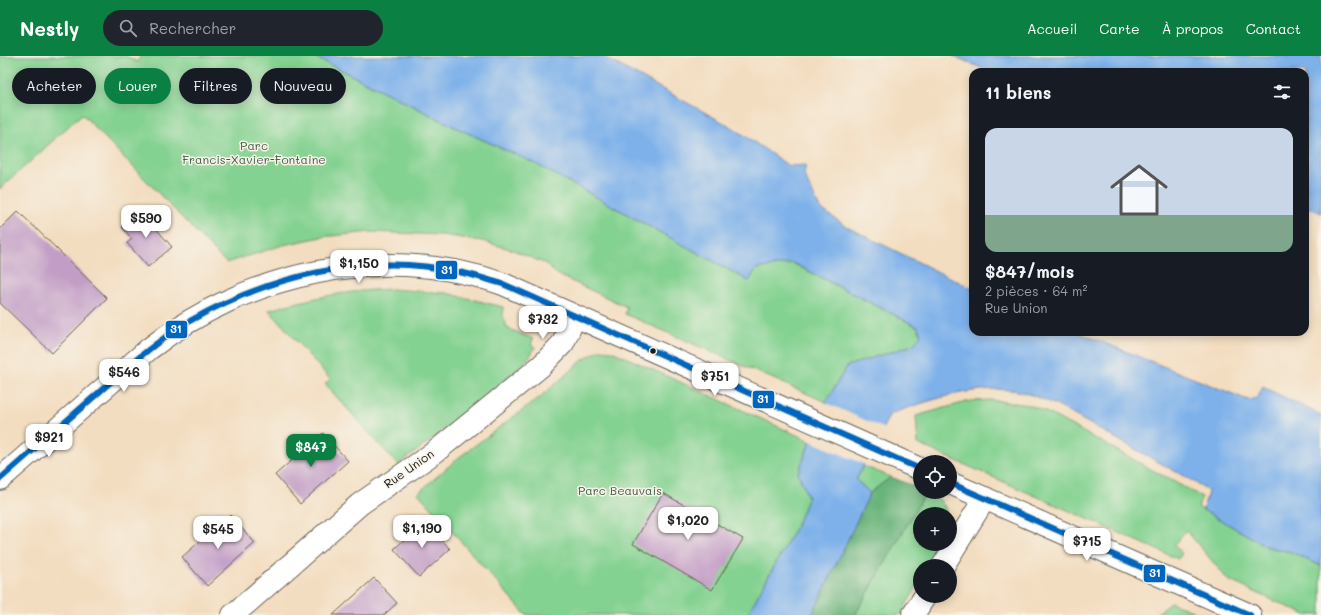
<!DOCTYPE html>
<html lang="fr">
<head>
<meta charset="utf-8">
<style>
  :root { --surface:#171b24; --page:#20242c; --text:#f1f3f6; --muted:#9ea1a6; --line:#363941; --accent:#0b8043 }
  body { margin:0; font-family:Mali,sans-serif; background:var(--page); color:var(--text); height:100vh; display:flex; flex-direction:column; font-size:15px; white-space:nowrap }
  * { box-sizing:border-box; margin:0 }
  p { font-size:13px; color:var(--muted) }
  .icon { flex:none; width:22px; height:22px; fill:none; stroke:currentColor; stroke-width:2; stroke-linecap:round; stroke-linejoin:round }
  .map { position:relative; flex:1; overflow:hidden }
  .side { position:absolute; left:969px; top:12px; width:340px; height:268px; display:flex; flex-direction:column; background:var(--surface); border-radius:12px; box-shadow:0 2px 10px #0003 }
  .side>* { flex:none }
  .hud { position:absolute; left:12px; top:12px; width:380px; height:36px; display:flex; gap:8px }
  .fabs { position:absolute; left:913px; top:399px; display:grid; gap:8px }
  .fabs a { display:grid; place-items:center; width:44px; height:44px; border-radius:50%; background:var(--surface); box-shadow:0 2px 10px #0003; font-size:20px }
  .price { position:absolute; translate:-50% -34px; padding:0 9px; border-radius:8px; background:#fff; color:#222; font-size:13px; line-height:26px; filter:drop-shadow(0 1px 2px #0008) }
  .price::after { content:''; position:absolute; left:50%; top:24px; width:12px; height:9px; margin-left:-6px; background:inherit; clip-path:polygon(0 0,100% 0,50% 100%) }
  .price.on { background:var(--accent); color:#fff }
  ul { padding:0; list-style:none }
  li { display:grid; align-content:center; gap:8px; height:212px; padding:0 16px }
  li+li { border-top:1px solid var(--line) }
  li span { display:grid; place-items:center; height:124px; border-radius:12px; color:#555 }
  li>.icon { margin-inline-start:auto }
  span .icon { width:72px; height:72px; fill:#fffc; stroke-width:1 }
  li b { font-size:17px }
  h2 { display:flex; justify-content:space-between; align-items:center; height:48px; padding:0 16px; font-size:17px }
  .chip { padding:0 14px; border-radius:18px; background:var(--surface); box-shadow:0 2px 10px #0003; font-size:14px; line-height:36px }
  .chip.on { background:var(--accent); color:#fff }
  header { display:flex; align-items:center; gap:24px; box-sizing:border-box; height:56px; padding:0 20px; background:var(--accent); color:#fff }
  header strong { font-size:19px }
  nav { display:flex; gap:22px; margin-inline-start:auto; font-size:14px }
  .search { width:280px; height:36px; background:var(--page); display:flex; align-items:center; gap:10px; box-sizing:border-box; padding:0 14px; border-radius:22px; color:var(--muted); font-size:15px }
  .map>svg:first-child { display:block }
</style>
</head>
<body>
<header>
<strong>Nestly</strong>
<div class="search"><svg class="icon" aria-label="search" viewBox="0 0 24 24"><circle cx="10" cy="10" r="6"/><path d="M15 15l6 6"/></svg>Rechercher</div>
<nav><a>Accueil</a><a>Carte</a><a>À propos</a><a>Contact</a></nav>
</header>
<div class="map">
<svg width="1321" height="559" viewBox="0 0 1321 559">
  <rect width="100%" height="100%" fill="#f7f3e8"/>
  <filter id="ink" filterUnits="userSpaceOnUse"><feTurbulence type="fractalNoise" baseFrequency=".025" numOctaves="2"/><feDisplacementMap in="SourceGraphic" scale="8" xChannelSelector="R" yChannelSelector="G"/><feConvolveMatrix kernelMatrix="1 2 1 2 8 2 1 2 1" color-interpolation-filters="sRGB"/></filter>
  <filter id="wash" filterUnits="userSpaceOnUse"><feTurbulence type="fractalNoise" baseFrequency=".012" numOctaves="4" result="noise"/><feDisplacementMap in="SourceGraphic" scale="16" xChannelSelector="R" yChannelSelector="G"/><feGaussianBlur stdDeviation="0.9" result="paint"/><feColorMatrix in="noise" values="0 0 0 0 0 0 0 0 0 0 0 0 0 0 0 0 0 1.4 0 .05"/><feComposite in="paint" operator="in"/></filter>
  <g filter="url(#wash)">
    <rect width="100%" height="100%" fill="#f3ddc0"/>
    <g fill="#84d291" stroke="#507756">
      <polygon points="0,0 126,0 137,6 141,0 313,0 457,72 532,106 749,225 756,213 792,207 918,271 921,279 913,289 847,310 826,346 625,258 627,251 556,218 546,208 513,194 482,185 443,179 371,176 321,181 283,189 226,207 82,58 0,133"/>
      <path d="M392 233 446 237 503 251V258L507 272 533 283 531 289 535 291C527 310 505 323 489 336 459 361 430 386 398 409L325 328 330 323 269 254C310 242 350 234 392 233Z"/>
      <polygon points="600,294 612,295 810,385 798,417 808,441 796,471 747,559 526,559 418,437 458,402 539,342 584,303"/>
      <polygon points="991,344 1030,349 1052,359 1202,441 1198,451 1268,491 1291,496 1321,510 1321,559 1306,559 1228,524 1186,474 1174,489 1182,498 1178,503 918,388 916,360 970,345"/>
      <polygon points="863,410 891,421 870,437 856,424"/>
      <path d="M926 436C938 440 944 446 947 458H920V488H942L929 510H920V526L900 559H855Z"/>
      <polygon points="1171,546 1201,559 1155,559"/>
    </g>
    <polygon fill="#6bb47b" stroke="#44684c" points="891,421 920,433 920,436 926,436 855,559 812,559 870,437"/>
    <g fill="#7eb1ea" stroke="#4d6683">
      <path d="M313 0H602L735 73 789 110 806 109 804 119 820 152 847 171 973 233V276H1077L1248 344 1257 342 1263 331 1321 359V510L1291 496 1268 491 1203 454 1208 436 1205 432 1056 349C1041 343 1026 335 1010 334 968 330 929 345 890 358L856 424 870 437 812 559H747L796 471 808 441 798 417 826 346 847 310 913 289 921 279 918 271 793 207 756 213 749 225 532 106 457 72Z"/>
      <polygon points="953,0 1321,0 1321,157 1305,150 1305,16 991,16"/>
    </g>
    <polygon fill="#f3ddc0" points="824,346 885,373 866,409 808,384"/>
    <g id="blocks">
      <g fill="#c29dc6">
        <polygon points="18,155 107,242 52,297 0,247 0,173"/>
        <polygon points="141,155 172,191 148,211 127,187 132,183 122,171"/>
        <polygon points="323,377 348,405 300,448 275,419"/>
        <polygon points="663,437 743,483 712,534 633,488"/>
        <polygon points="230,459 255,487 207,530 182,501"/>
        <polygon points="425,465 450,493 419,521 394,493"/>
        <polygon points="374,522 397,547 384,559 333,559"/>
      </g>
    </g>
  </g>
  <g filter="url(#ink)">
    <use href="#blocks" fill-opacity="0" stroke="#676055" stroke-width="1"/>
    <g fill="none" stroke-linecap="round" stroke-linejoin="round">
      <defs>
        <g id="minor">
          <polyline points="943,510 985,442"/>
          <polyline points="233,559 360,448 435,396 541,310 563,287 572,267 573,260"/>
          <polyline points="913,559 925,540"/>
        </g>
        <g id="tertiary">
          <path d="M0 423 149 293C246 216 386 186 503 228L920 413"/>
          <polyline points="950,427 1250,559"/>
        </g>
      </defs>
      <use href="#minor" stroke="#676055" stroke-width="24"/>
      <use href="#tertiary" stroke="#676055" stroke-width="24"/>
      <use href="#minor" stroke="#fff" stroke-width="22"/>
      <use href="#tertiary" stroke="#fff" stroke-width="22"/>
      <defs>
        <g id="bus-1">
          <path d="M0 423C35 392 70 362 105 331 131 308 158 284 188 266 268 220 368 195 459 216 474 219 488 224 503 228L920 413"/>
          <polyline points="950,427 1250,559"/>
        </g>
      </defs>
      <use href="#bus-1" stroke="#f7f3e8" stroke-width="9"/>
      <use href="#bus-1" stroke="#0065bd" stroke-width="6"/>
    </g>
  </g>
  <circle fill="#1c1c1c" stroke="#f7f3e8" stroke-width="1.5" cx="653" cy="295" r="3.5"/>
  <g text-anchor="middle" stroke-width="3" stroke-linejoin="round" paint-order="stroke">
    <g font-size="12" fill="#405c45" stroke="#f7f3e8">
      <text x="254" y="94">Parc<tspan x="254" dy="14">Francis-Xavier-Fontaine</tspan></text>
      <text x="620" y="439">Parc Beauvais</text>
    </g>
    <g font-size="12" fill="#1c1c1c" stroke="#f7f3e8">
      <text transform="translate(409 413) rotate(-35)" y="4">Rue Union</text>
    </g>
  </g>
  <g stroke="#f7f3e8" stroke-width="1.5">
    <rect x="435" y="204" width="23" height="20" rx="4" fill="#0065bd"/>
    <rect x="165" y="264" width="23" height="19" rx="4" fill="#0065bd"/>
    <rect x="752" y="334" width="23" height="19" rx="4" fill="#0065bd"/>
    <rect x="1143" y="508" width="23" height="19" rx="4" fill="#0065bd"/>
  </g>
  <g font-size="11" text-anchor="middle" font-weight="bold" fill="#fff">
    <text x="447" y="218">31</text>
    <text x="176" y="277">31</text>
    <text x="763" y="347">31</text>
    <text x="1155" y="521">31</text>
  </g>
</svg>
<div class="fabs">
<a><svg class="icon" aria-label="locate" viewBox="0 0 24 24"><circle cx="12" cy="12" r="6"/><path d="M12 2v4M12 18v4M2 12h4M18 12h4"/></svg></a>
<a>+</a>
<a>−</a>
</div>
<b class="price" style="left:146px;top:183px">$590</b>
<b class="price" style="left:359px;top:228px">$1,150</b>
<b class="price" style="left:543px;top:284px">$732</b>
<b class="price" style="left:124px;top:337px">$546</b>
<b class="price" style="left:715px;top:341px">$751</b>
<b class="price" style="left:49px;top:402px">$921</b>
<b class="price on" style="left:311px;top:412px">$847</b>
<b class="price" style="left:688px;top:485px">$1,020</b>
<b class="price" style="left:422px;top:493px">$1,190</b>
<b class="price" style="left:218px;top:494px">$545</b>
<b class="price" style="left:1087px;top:506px">$715</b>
<div class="hud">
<a class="chip">Acheter</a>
<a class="chip on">Louer</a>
<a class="chip">Filtres</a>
<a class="chip">Nouveau</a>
</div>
<section class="side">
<h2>11 biens<svg class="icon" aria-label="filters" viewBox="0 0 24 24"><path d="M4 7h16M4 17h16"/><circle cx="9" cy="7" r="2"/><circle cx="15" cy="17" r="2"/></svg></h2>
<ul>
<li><span style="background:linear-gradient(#c9d6e8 70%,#7fa58c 0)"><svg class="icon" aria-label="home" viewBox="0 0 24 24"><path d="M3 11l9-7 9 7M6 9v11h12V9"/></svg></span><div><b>$847/mois</b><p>2 pièces · 64 m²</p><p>Rue Union</p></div></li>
</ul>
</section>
</div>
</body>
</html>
